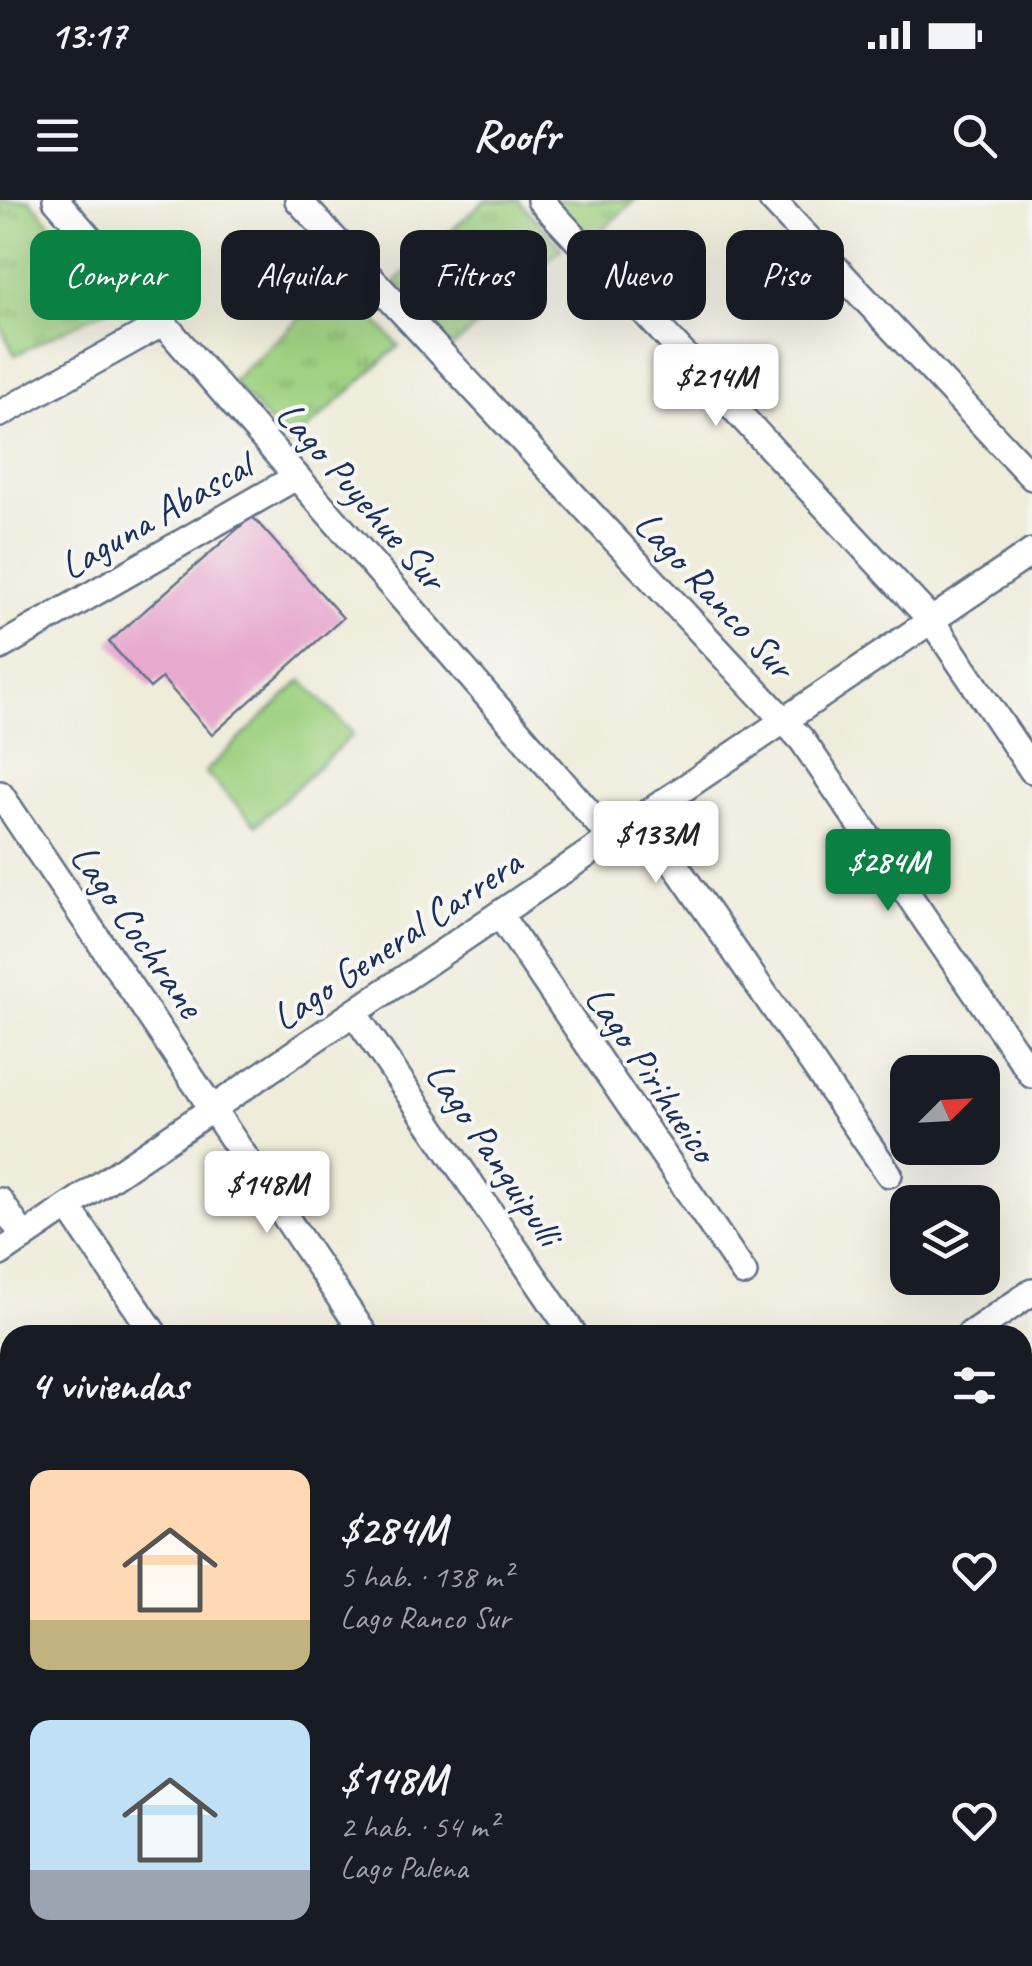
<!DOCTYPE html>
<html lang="es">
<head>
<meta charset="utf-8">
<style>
  :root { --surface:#171b24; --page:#242831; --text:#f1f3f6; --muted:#9ea1a6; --accent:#0b8043 }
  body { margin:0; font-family:Caveat,sans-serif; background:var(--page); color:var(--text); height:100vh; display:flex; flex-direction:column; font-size:38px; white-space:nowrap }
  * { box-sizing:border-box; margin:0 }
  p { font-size:32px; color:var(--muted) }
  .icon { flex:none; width:55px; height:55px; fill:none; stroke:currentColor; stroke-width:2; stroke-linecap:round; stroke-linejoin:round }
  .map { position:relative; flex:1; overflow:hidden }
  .drawer { position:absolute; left:0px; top:1125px; width:1032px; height:642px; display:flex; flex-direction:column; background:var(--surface); border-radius:30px 30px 0 0; box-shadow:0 10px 40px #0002 }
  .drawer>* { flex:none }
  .top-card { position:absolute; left:30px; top:30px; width:972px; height:90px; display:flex; gap:20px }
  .needle { width:65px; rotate:66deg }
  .fabs { position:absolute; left:890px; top:855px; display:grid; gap:20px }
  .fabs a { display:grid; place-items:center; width:110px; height:110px; border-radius:20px; background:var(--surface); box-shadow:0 10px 40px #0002; font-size:50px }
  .price { position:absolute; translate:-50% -85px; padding:0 22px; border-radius:10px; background:#fff; color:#222; font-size:32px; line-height:65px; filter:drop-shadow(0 2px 5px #0008) }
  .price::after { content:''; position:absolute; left:50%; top:60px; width:30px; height:22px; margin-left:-15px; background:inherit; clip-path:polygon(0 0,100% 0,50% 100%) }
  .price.current { background:var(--accent); color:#fff }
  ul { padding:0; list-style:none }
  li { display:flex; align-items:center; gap:30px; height:250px; padding:0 30px }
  li span { display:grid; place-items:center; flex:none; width:280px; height:200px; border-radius:20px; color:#555 }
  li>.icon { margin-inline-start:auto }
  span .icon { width:120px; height:120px; fill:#fffc; stroke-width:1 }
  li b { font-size:42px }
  h2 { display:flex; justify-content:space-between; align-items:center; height:120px; padding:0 30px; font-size:42px }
  .tag { padding:0 35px; border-radius:20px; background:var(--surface); box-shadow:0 10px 40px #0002; font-size:35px; line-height:90px }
  .tag.current { background:var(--accent); color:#fff }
  .status { display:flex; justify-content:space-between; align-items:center; height:70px; padding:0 50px; background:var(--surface); direction:ltr }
  .status svg { height:28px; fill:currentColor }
  header { display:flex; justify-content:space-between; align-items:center; height:130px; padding:0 30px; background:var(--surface); font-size:45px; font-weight:800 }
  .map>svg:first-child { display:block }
</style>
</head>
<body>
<div class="status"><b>13:17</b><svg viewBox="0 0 49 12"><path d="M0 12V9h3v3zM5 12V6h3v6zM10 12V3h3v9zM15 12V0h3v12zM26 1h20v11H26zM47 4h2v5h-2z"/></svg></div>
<header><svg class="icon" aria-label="menu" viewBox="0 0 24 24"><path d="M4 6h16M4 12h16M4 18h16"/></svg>Roofr<svg class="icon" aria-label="search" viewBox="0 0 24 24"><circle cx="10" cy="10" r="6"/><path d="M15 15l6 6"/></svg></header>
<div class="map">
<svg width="1032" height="1766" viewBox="0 0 1032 1766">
  <defs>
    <pattern id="grass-tufts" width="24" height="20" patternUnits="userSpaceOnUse" patternTransform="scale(2.5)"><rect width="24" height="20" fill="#a0d282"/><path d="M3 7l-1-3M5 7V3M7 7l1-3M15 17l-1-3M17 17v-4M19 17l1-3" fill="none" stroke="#82ab6e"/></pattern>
  </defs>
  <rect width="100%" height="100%" fill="#f6f6f2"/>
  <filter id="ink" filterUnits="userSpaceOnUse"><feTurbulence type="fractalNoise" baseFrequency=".01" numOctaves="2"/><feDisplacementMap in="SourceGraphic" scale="20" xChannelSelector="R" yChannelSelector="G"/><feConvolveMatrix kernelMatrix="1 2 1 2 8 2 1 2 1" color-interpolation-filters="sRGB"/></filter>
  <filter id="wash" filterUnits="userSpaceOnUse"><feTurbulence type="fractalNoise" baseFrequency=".0048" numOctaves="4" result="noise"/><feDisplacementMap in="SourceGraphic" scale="40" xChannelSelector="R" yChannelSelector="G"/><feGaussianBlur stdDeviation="2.25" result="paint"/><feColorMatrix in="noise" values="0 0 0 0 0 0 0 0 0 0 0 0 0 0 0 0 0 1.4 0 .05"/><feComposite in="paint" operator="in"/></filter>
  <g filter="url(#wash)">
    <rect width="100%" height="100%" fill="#efecda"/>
    <g fill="url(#grass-tufts)" stroke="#5e8070" stroke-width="2.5">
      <polygon points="0,0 30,0 118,103 15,155 0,126"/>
      <polygon points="485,0 518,0 562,48 453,147 395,82"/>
      <polygon points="552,0 635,0 590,41"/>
      <polygon points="340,81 399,146 290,245 232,181"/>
    </g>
    <polygon fill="#a0d282" stroke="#5e8070" stroke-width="2.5" points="302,480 353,534 256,625 205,572"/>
    <g id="blocks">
      <polygon fill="#e7aacf" points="252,316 343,418 212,535 162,478 150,488 109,442"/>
    </g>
  </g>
  <g filter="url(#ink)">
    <use href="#blocks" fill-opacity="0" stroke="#657189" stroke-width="2.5"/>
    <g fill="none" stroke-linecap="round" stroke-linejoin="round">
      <defs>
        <g id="street">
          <polyline points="56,0 611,638"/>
          <polyline points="298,0 802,540 1032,875"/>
          <polyline points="540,0 931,420 1032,570"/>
          <polyline points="772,0 1032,277"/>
          <polyline points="0,214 163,123"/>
          <polyline points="0,447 296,277"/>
          <polyline points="0,594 365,1135"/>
          <polyline points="642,617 889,974"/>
          <polyline points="499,714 744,1073"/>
          <polyline points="354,813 574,1135"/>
          <polyline points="0,1001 24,1037"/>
          <polyline points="68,1007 155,1135"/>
          <polyline points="0,1053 1032,352"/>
          <polyline points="969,1135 1032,1092"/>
          <polyline points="0,1224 10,1239"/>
          <polyline points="1022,1395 1032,1406"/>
          <polyline points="0,1609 10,1624"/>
          <polyline points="101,1758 107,1766"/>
          <polyline points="685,1758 692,1766"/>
          <polyline points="1002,1758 1009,1766"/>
          <polyline points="42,1766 55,1758"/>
          <polyline points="476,1766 489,1758"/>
        </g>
      </defs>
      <use href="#street" stroke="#657189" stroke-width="30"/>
      <use href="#street" stroke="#fff" stroke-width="25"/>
    </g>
  </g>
  <g text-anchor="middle" stroke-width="8" stroke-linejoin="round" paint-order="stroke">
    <g font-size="40" fill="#1b2f5e" stroke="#f6f6f2">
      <text transform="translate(362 295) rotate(49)" y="14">Lago Puyehue Sur</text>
      <text transform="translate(155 315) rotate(-30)" y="14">Laguna Abascal</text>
      <text transform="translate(715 394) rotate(47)" y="14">Lago Ranco Sur</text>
      <text transform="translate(138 730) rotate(55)" y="14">Lago Cochrane</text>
      <text transform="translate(396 739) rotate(-34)" y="14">Lago General Carrera</text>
      <text transform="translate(652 873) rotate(56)" y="14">Lago Pirihueico</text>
      <text transform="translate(495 953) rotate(56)" y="14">Lago Panguipulli</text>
    </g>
  </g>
</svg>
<div class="fabs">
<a><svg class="needle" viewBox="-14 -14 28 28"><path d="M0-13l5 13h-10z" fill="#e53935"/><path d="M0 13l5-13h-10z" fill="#9ea1a6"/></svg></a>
<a><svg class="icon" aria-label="layers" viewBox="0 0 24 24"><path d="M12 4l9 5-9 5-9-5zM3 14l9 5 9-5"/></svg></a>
</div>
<b class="price" style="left:716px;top:229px">$214M</b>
<b class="price" style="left:656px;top:686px">$133M</b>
<b class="price current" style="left:888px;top:714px">$284M</b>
<b class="price" style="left:267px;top:1036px">$148M</b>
<div class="top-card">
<a class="tag current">Comprar</a>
<a class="tag">Alquilar</a>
<a class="tag">Filtros</a>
<a class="tag">Nuevo</a>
<a class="tag">Piso</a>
</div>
<section class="drawer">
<h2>4 viviendas<svg class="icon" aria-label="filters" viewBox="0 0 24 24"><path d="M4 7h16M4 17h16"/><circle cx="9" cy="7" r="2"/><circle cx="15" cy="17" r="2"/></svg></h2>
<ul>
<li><span style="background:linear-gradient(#ffd9b3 75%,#c2b280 0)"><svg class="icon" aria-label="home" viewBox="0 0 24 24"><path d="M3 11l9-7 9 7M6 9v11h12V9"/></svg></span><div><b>$284M</b><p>5 hab. · 138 m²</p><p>Lago Ranco Sur</p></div><svg class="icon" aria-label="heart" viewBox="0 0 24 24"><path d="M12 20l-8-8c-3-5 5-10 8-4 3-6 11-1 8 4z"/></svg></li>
<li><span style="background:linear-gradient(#bfe0f5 75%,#9aa5b1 0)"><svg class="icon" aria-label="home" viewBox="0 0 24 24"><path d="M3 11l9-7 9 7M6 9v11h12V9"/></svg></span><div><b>$148M</b><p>2 hab. · 54 m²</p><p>Lago Palena</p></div><svg class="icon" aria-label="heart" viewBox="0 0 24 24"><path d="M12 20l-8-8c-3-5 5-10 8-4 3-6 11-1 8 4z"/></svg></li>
</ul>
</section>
</div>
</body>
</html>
